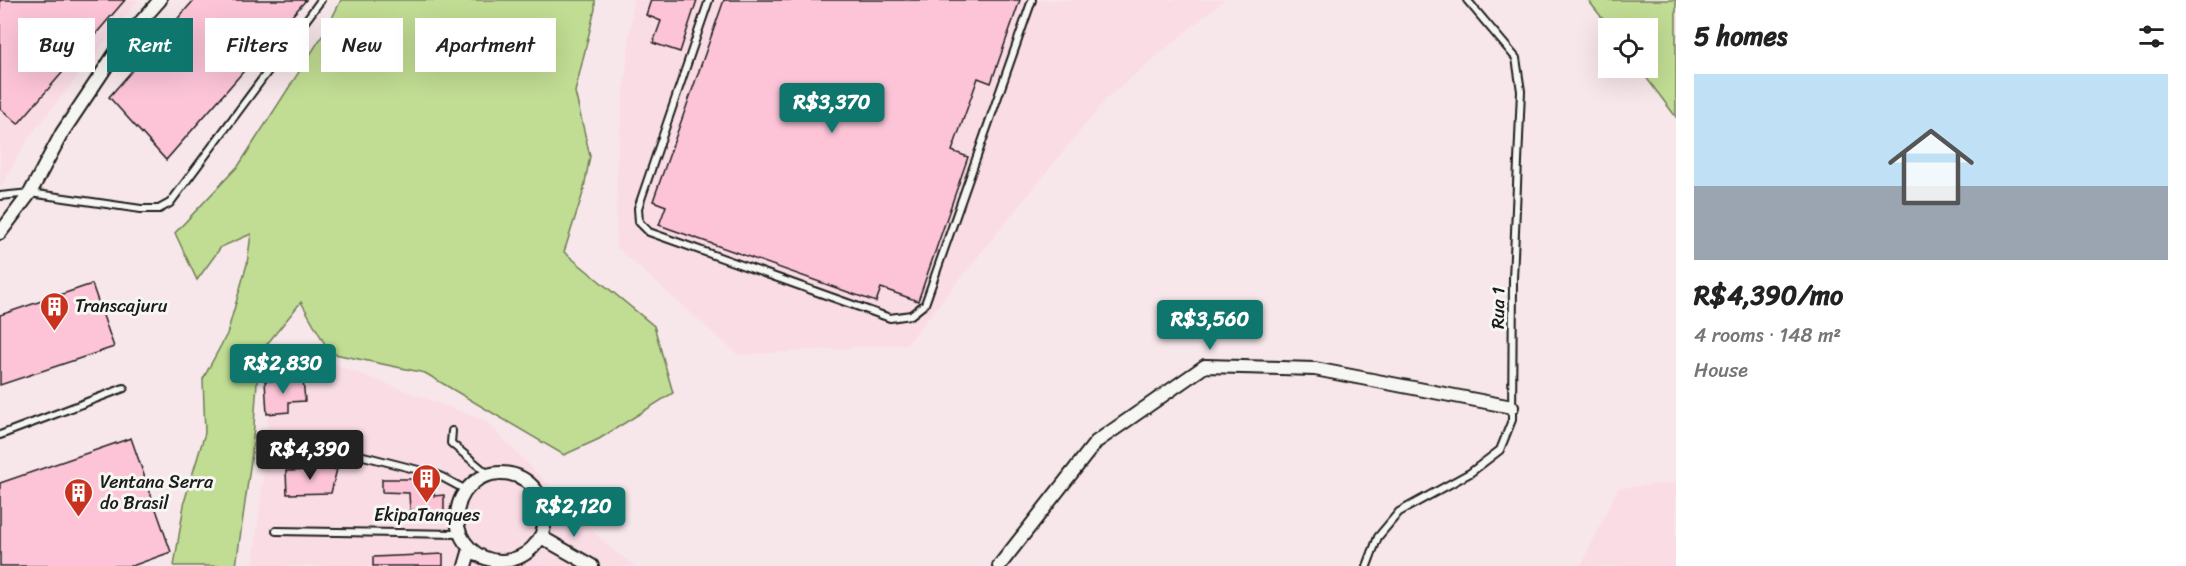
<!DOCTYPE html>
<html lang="en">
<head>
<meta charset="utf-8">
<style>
  :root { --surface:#fff; --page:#f2f2f2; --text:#222; --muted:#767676; --line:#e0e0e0; --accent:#0f766e }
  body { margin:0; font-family:Sriracha,sans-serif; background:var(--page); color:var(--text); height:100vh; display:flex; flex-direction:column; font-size:22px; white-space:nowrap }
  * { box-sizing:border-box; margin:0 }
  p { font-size:20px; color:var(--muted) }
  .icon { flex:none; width:33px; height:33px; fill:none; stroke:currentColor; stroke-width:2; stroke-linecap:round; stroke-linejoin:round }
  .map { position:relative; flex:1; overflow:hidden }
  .details { display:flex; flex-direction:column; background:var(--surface); width:510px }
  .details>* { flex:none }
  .banner { position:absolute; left:18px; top:18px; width:570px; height:54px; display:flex; gap:12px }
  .controls { position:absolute; left:1598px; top:18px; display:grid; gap:12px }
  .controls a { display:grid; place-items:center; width:60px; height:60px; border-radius:0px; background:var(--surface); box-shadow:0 6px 24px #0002; font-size:30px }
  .price { position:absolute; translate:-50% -51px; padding:0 14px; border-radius:6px; background:var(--accent); color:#fff; font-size:20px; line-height:39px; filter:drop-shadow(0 2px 3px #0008) }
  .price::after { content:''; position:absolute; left:50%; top:36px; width:18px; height:14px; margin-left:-9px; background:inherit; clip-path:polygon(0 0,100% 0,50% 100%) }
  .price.current { background:#222; color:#fff }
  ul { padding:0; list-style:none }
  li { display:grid; align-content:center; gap:12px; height:318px; padding:0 18px }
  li+li { border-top:2px solid var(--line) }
  li span { display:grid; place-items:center; height:186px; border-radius:0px; color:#555 }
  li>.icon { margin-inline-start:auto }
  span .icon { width:108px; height:108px; fill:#fffc; stroke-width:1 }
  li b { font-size:26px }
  h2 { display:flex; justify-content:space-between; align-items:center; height:72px; padding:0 18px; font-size:26px }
  .tag { padding:0 21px; border-radius:0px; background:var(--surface); box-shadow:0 6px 24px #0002; font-size:21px; line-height:54px }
  .tag.current { background:var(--accent); color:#fff }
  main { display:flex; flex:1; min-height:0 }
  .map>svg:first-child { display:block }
</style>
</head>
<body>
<main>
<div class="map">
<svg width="1676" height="566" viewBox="0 0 1676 566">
  <rect width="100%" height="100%" fill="#f8e7ea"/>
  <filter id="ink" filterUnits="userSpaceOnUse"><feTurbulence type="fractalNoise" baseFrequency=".0167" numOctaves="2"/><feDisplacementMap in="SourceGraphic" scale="12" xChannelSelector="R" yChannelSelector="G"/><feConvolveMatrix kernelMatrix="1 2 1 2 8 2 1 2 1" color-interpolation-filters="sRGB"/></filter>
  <g filter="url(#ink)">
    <g fill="#fadce5">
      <polygon points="0,0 138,0 28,139 0,188"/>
      <polygon points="633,0 1224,0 1107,98 907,344 738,355 616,247 617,160"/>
      <polygon points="286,346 486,421 611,549 636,566 253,566 266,453 269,363"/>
      <polygon points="1676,483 1676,566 1581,566 1618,488"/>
    </g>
    <g fill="#c1dc93" stroke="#6e7c58" stroke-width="1.5">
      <polygon points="341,0 595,0 595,9 575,92 590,156 583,193 564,252 654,326 673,393 599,439 564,455 425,373 330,353 301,302 259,354 252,453 236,566 174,566 185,499 205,433 203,379 227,334 247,264 251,234 221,247 197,280 175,233 239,165 326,30"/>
      <polygon points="1588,0 1676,0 1676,117 1639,68 1647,68 1647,28 1610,28"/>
    </g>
    <g fill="#fdc4d8" stroke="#1c1c1c" stroke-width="1.5">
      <polygon points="0,0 125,0 18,124 0,108"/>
      <polygon points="194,0 306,0 166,160 109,97"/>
      <polygon points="651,0 697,0 680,52 653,43 661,21 646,15"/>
      <polygon points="724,0 1020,0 991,83 978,78 952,151 968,157 918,301 881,288 876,302 659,225 666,206 653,201"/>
      <polygon points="92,284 114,347 0,385 0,315"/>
      <polygon points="303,379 305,401 289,402 289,412 267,414 265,381"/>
      <polygon points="131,438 171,552 132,566 0,566 0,483"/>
      <polygon points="337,469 331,493 287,494 286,471"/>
      <polygon points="382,479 434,479 434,496 444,495 444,518 427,520 427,511 410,510 409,493 382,492"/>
      <polygon points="443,554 443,566 373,566 373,557"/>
    </g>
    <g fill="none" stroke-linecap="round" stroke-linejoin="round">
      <defs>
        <g id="lane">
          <polyline points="709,0 638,208 639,222 649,232 890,318 911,315 925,304 1032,0"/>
          <polyline points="0,196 30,193 141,209 159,209 170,203 321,0"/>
          <polyline points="452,431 451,443 488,474"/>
          <polyline points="0,435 124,388"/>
          <polyline points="332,448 438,475 466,490"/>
          <polyline points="276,531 459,534"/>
          <polyline points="1367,566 1378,537 1399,512 1470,473 1500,450 1512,420 1513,279 1521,91 1516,58 1467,0"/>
        </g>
        <g id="street">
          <polyline points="0,233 30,193 62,133 122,43 160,0"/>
          <circle cx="501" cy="517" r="44"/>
          <polyline points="541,537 592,566"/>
          <polyline points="465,566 470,549"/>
          <polyline points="999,566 1096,442 1205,366 1315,369 1512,407"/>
        </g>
      </defs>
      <use href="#lane" stroke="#1c1c1c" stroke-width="10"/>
      <use href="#street" stroke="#1c1c1c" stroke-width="16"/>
      <use href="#lane" stroke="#f6f6f2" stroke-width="6"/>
      <use href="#street" stroke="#f6f6f2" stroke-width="12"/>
    </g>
  </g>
  <defs>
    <symbol id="building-pin" viewBox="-11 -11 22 30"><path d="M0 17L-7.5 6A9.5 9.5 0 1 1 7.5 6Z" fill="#c8321e" stroke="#f6f6f2"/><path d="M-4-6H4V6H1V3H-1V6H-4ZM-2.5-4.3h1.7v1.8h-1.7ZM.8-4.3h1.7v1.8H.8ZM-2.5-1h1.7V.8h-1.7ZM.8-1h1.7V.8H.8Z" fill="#fff"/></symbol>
  </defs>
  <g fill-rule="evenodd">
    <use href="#building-pin" x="38" y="290" width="33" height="45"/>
    <use href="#building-pin" x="410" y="462" width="33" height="45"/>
    <use href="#building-pin" x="62" y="476" width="33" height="45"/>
  </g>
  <g text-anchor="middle" stroke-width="6" stroke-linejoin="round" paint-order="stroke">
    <g font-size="18" fill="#1c1c1c" stroke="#f6f6f2" text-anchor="start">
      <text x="75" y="312">Transcajuru</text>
      <text x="100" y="488">Ventana Serra<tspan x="100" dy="21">do Brasil</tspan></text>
      <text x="427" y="521" text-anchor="middle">EkipaTanques</text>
    </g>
    <g font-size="18" fill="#1c1c1c" stroke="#f6f6f2">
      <text transform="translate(1498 308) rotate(-89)" y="6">Rua 1</text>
    </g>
  </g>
</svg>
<div class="controls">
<a><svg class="icon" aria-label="locate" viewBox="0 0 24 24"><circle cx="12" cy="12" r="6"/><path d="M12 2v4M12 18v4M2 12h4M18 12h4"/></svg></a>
</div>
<b class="price" style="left:832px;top:134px">R$3,370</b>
<b class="price" style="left:1210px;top:351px">R$3,560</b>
<b class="price" style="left:283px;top:395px">R$2,830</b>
<b class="price current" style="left:310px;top:481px">R$4,390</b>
<b class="price" style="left:574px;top:538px">R$2,120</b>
<div class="banner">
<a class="tag">Buy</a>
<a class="tag current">Rent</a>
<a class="tag">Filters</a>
<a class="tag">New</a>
<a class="tag">Apartment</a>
</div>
</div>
<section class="details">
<h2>5 homes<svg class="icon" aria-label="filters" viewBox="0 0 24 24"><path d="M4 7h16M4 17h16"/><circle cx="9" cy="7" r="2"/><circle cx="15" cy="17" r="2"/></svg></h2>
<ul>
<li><span style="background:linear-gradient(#bfe0f5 60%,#9aa5b1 0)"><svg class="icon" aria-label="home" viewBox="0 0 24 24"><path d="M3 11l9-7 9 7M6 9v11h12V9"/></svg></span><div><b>R$4,390/mo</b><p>4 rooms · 148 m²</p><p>House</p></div></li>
</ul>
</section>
</main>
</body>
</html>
